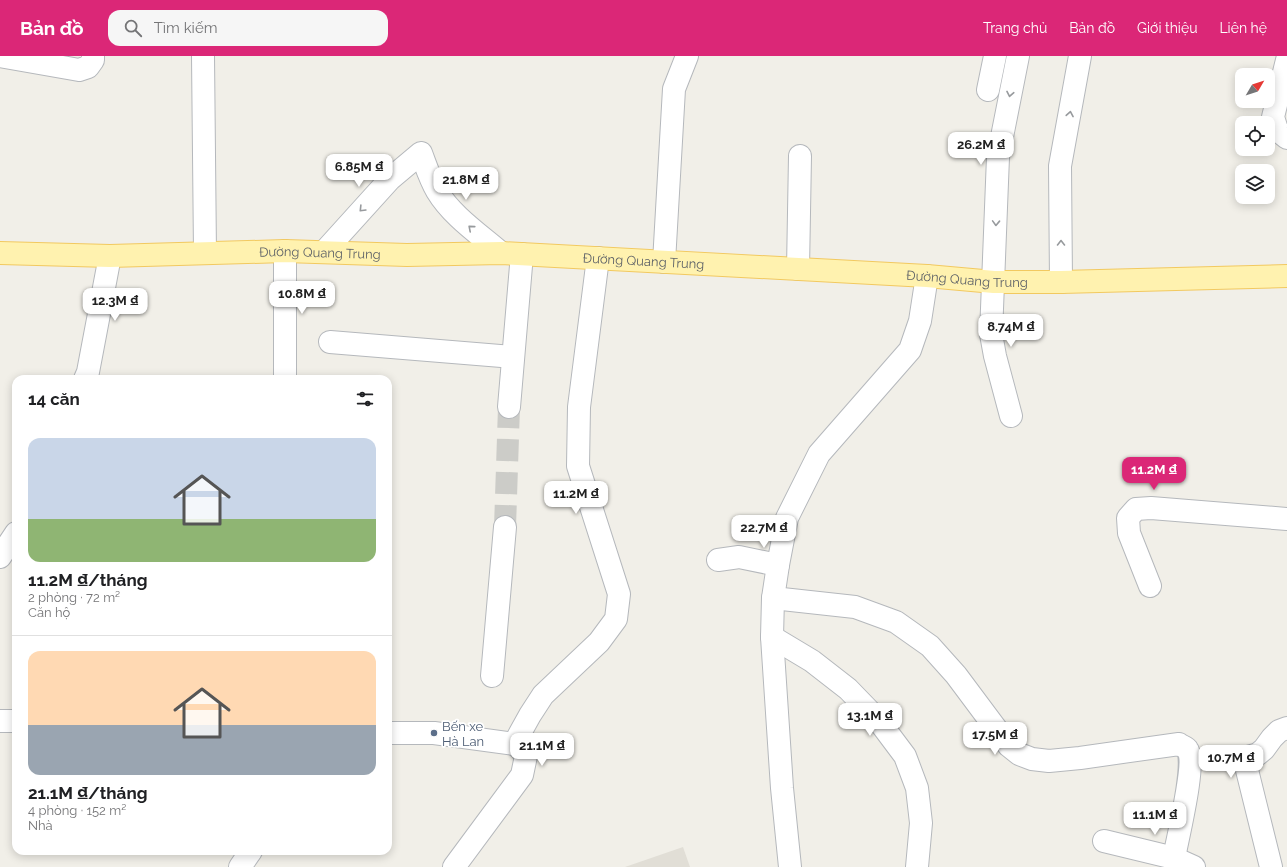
<!DOCTYPE html>
<html lang="vi">
<head>
<meta charset="utf-8">
<style>
  :root { --surface:#fff; --page:#f6f6f6; --text:#202124; --muted:#757577; --line:#e0e0e0; --accent:#db2777 }
  body { margin:0; font-family:Raleway,sans-serif; background:var(--page); color:var(--text); height:100vh; display:flex; flex-direction:column; font-size:15px; white-space:nowrap }
  * { box-sizing:border-box; margin:0 }
  p { font-size:13px; color:var(--muted) }
  .icon { flex:none; width:22px; height:22px; fill:none; stroke:currentColor; stroke-width:2; stroke-linecap:round; stroke-linejoin:round }
  .map { position:relative; flex:1; overflow:hidden }
  .panel { position:absolute; left:12px; top:319px; width:380px; height:480px; display:flex; flex-direction:column; background:var(--surface); border-radius:12px; box-shadow:0 2px 10px #0003 }
  .panel>* { flex:none }
  .needle { width:26px; rotate:51deg }
  .controls { position:absolute; left:1235px; top:12px; display:grid; gap:8px }
  .controls a { display:grid; place-items:center; width:40px; height:40px; border-radius:8px; background:var(--surface); box-shadow:0 2px 10px #0003; font-size:20px }
  .price { position:absolute; translate:-50% -34px; padding:0 9px; border-radius:8px; background:#fff; color:#222; font-size:13px; line-height:26px; filter:drop-shadow(0 1px 2px #0008) }
  .price::after { content:''; position:absolute; left:50%; top:24px; width:12px; height:9px; margin-left:-6px; background:inherit; clip-path:polygon(0 0,100% 0,50% 100%) }
  .price.current { background:var(--accent); color:#fff }
  ul { padding:0; list-style:none }
  li { display:grid; align-content:center; gap:8px; height:212px; padding:0 16px }
  li+li { border-top:1px solid var(--line) }
  li span { display:grid; place-items:center; height:124px; border-radius:12px; color:#555 }
  li>.icon { margin-inline-start:auto }
  span .icon { width:72px; height:72px; fill:#fffc; stroke-width:1 }
  li b { font-size:17px }
  h2 { display:flex; justify-content:space-between; align-items:center; height:48px; padding:0 16px; font-size:17px }
  header { display:flex; align-items:center; gap:24px; box-sizing:border-box; height:56px; padding:0 20px; background:var(--accent); color:#fff }
  header strong { font-size:19px }
  nav { display:flex; gap:22px; margin-inline-start:auto; font-size:14px }
  .search { width:280px; height:36px; background:var(--page); display:flex; align-items:center; gap:10px; box-sizing:border-box; padding:0 14px; border-radius:12px; color:var(--muted); font-size:15px }
  .map>svg:first-child { display:block }
</style>
</head>
<body>
<header>
<strong>Bản đồ</strong>
<div class="search"><svg class="icon" aria-label="search" viewBox="0 0 24 24"><circle cx="10" cy="10" r="6"/><path d="M15 15l6 6"/></svg>Tìm kiếm</div>
<nav><a>Trang chủ</a><a>Bản đồ</a><a>Giới thiệu</a><a>Liên hệ</a></nav>
</header>
<div class="map">
<svg width="1287" height="811" viewBox="0 0 1287 811">
  <rect width="100%" height="100%" fill="#f1efe8"/>
  <polygon fill="#e1ded6" points="683,791 690,811 625,811"/>
  <g fill="none" stroke-linecap="round" stroke-linejoin="round">
    <polyline stroke="#ccccc8" stroke-width="22" stroke-dasharray="22 11" stroke-linecap="butt" points="505,471 509,351"/>
    <defs>
      <g id="minor">
        <polyline points="0,0 79,14 88,11 93,4 93,0"/>
        <polyline points="203,0 205,197"/>
        <polyline points="1287,4 1273,61 1277,74 1287,82"/>
        <polyline points="988,34 995,0"/>
        <polyline points="285,195 285,323"/>
        <path d="M324 196 390 123 421 97C426 110 430 123 437 135 452 160 479 178 501 197"/>
        <polyline points="664,206 674,33 687,0"/>
        <polyline points="798,213 800,100"/>
        <polyline points="1061,226 1060,110 1080,0"/>
        <polyline points="330,286 513,301"/>
        <polyline points="85,323 88,316 110,200"/>
        <polyline points="509,351 522,198"/>
        <polyline points="1011,360 995,300 991,278 998,101 1018,0"/>
        <polyline points="0,501 16,477"/>
        <polyline points="718,504 739,501 778,509"/>
        <polyline points="1150,530 1129,477 1128,462 1136,453 1151,452 1287,463"/>
        <path d="M773 542 855 551 896 566 930 590 956 619 1009 690 1019 698 1032 703 1049 705 1080 702 1179 688C1181 690 1186 691 1187 693 1197 705 1177 784 1174 802"/>
        <polyline points="772,581 812,605 848,633 878,664 905,700 917,732 921,767 917,811"/>
        <polyline points="492,620 505,471"/>
        <polyline points="0,665 16,665"/>
        <polyline points="388,677 434,677 514,688 520,692 526,700 522,719 454,811"/>
        <polyline points="514,688 530,659 543,639 599,586 616,563 619,538 578,410 579,351 598,202"/>
        <polyline points="1104,785 1174,802 1194,811"/>
        <polyline points="240,811 251,795"/>
        <polyline points="790,811 782,732 772,581 773,542 778,509 787,462 819,398 910,294 920,265 927,220"/>
        <polyline points="1271,811 1244,702 1258,698 1264,693 1272,682 1279,675 1287,672"/>
      </g>
      <g id="major">
        <path id="s1" d="M0 197 110 200 285 195 407 199 501 197 927 220 994 226H1061L1287 220"/>
      </g>
    </defs>
    <use href="#minor" stroke="#b5b8bc" stroke-width="24"/>
    <use href="#major" stroke="#f2c960" stroke-width="24"/>
    <use href="#minor" stroke="#fff" stroke-width="22"/>
    <use href="#major" stroke="#fff2af" stroke-width="22"/>
  </g>
  <defs><path id="oneway-chevron" d="M-2-3.5L2.5 0L-2 3.5" fill="none" stroke-width="1.6" stroke-linecap="round" stroke-linejoin="round"/></defs>
  <g stroke="#979a9d">
    <use href="#oneway-chevron" transform="translate(1010 38) rotate(101)"/>
    <use href="#oneway-chevron" transform="translate(1070 58) rotate(-80)"/>
    <use href="#oneway-chevron" transform="translate(362 153) rotate(134)"/>
    <use href="#oneway-chevron" transform="translate(996 167) rotate(92)"/>
    <use href="#oneway-chevron" transform="translate(471 172) rotate(-139)"/>
    <use href="#oneway-chevron" transform="translate(1061 187) rotate(-90)"/>
  </g>
  <circle fill="#5c6f8a" stroke="#fff" stroke-width="1.5" cx="434" cy="677" r="4"/>
  <g text-anchor="middle" stroke-width="3.5" stroke-linejoin="round" paint-order="stroke">
    <g font-size="13" fill="#5f6368" stroke="#fff">
      <text dy="5" stroke="none"><textPath href="#s1" startOffset="320">Đường Quang Trung</textPath></text>
      <text dy="5" stroke="none"><textPath href="#s1" startOffset="644">Đường Quang Trung</textPath></text>
      <text dy="5" stroke="none"><textPath href="#s1" startOffset="968">Đường Quang Trung</textPath></text>
    </g>
    <g font-size="13" fill="#4e5e75" stroke="#fff" text-anchor="start">
      <text x="442" y="675">Bến xe<tspan x="442" dy="15">Hà Lan</tspan></text>
    </g>
  </g>
</svg>
<div class="controls">
<a><svg class="needle" viewBox="-14 -14 28 28"><path d="M0-13l5 13h-10z" fill="#e53935"/><path d="M0 13l5-13h-10z" fill="#757577"/></svg></a>
<a><svg class="icon" aria-label="locate" viewBox="0 0 24 24"><circle cx="12" cy="12" r="6"/><path d="M12 2v4M12 18v4M2 12h4M18 12h4"/></svg></a>
<a><svg class="icon" aria-label="layers" viewBox="0 0 24 24"><path d="M12 4l9 5-9 5-9-5zM3 14l9 5 9-5"/></svg></a>
</div>
<b class="price" style="left:981px;top:110px">26.2M ₫</b>
<b class="price" style="left:359px;top:132px">6.85M ₫</b>
<b class="price" style="left:466px;top:145px">21.8M ₫</b>
<b class="price" style="left:302px;top:259px">10.8M ₫</b>
<b class="price" style="left:115px;top:266px">12.3M ₫</b>
<b class="price" style="left:1011px;top:292px">8.74M ₫</b>
<b class="price current" style="left:1154px;top:435px">11.2M ₫</b>
<b class="price" style="left:576px;top:459px">11.2M ₫</b>
<b class="price" style="left:764px;top:493px">22.7M ₫</b>
<b class="price" style="left:870px;top:681px">13.1M ₫</b>
<b class="price" style="left:995px;top:700px">17.5M ₫</b>
<b class="price" style="left:542px;top:711px">21.1M ₫</b>
<b class="price" style="left:1231px;top:723px">10.7M ₫</b>
<b class="price" style="left:1155px;top:780px">11.1M ₫</b>
<section class="panel">
<h2>14 căn<svg class="icon" aria-label="filters" viewBox="0 0 24 24"><path d="M4 7h16M4 17h16"/><circle cx="9" cy="7" r="2"/><circle cx="15" cy="17" r="2"/></svg></h2>
<ul>
<li><span style="background:linear-gradient(#c9d6e8 65%,#8fb573 0)"><svg class="icon" aria-label="home" viewBox="0 0 24 24"><path d="M3 11l9-7 9 7M6 9v11h12V9"/></svg></span><div><b>11.2M ₫/tháng</b><p>2 phòng · 72 m²</p><p>Căn hộ</p></div></li>
<li><span style="background:linear-gradient(#ffd9b3 60%,#9aa5b1 0)"><svg class="icon" aria-label="home" viewBox="0 0 24 24"><path d="M3 11l9-7 9 7M6 9v11h12V9"/></svg></span><div><b>21.1M ₫/tháng</b><p>4 phòng · 152 m²</p><p>Nhà</p></div></li>
</ul>
</section>
</div>
</body>
</html>
